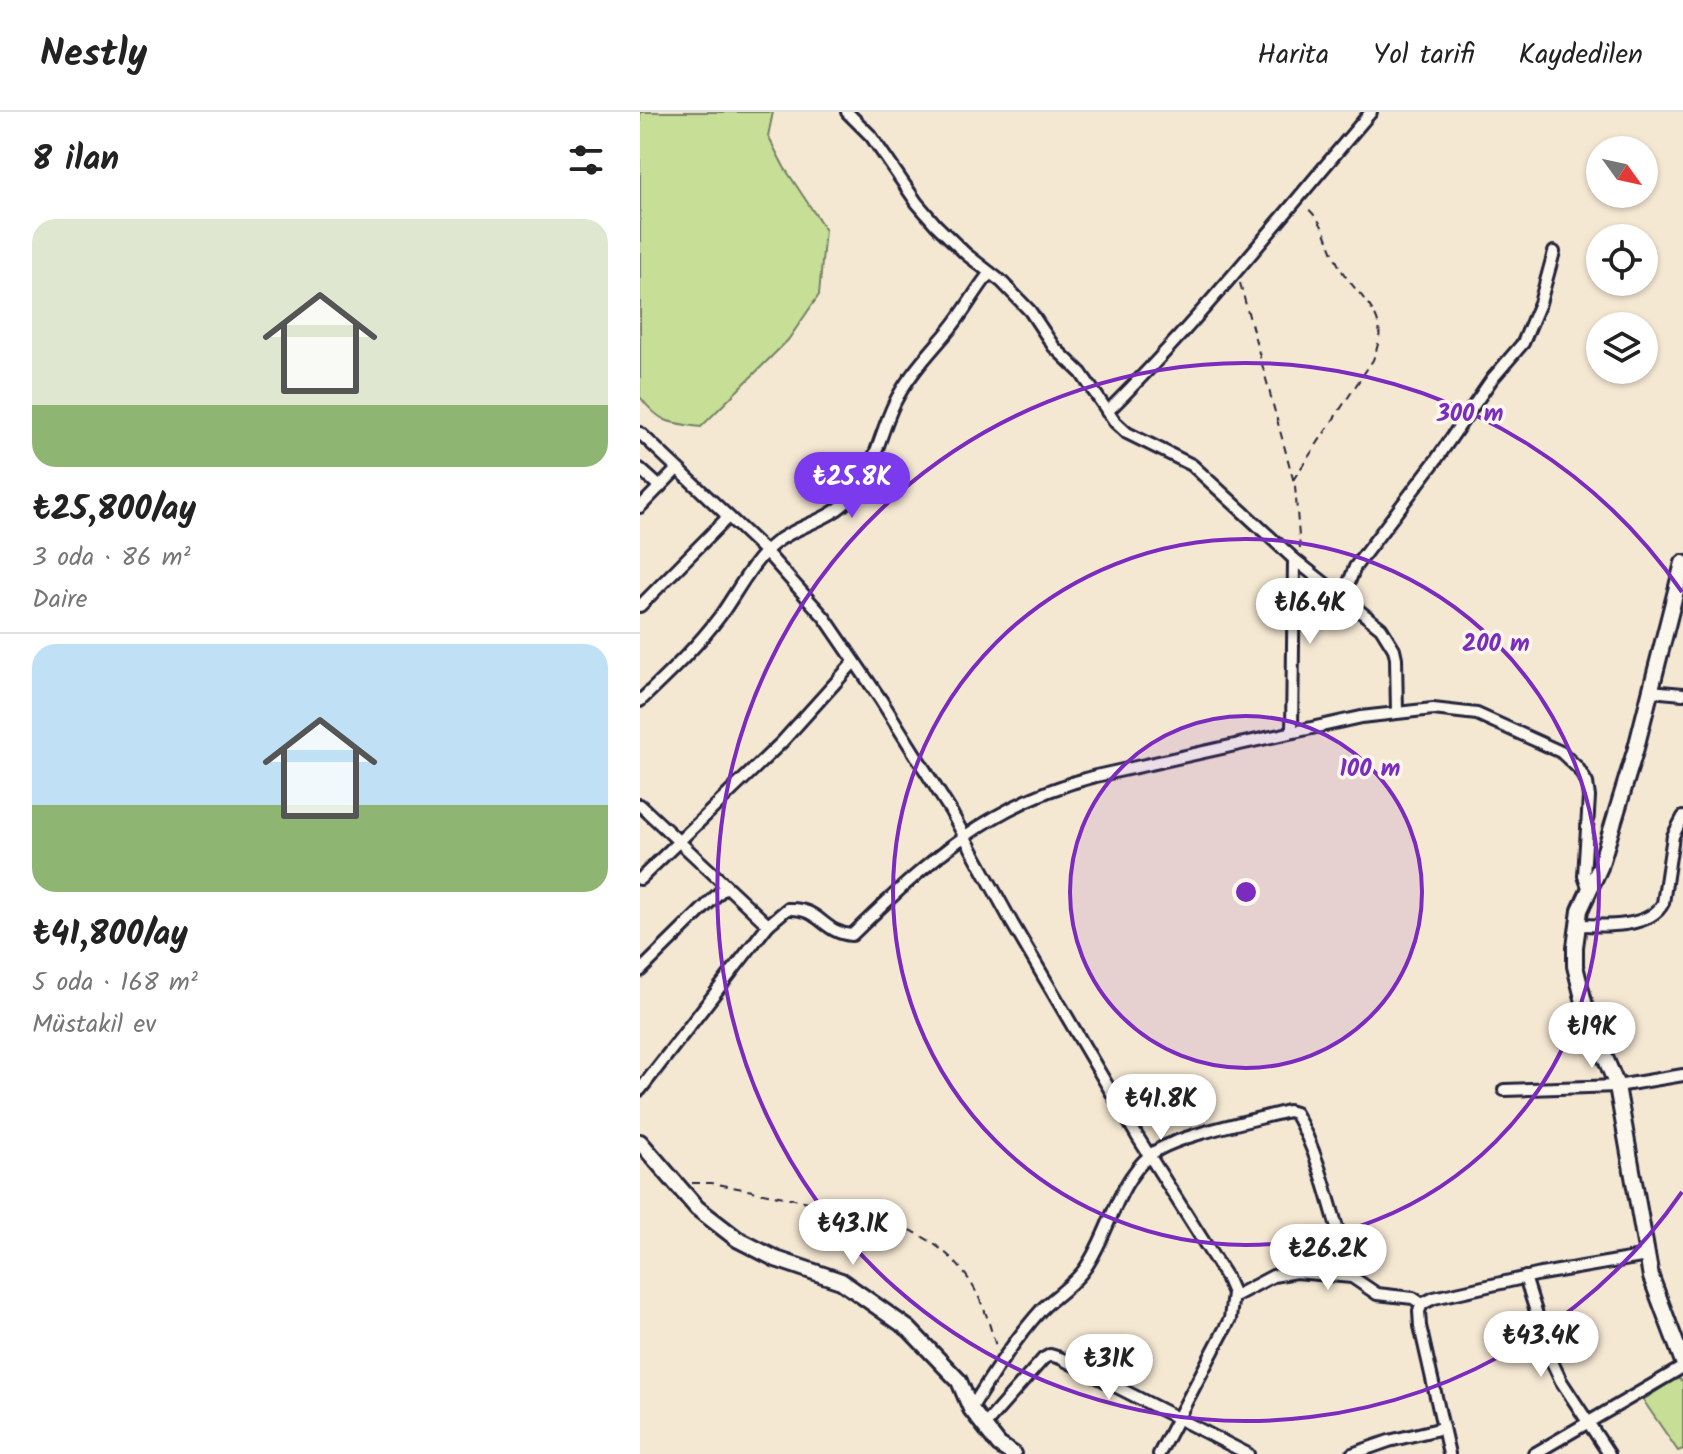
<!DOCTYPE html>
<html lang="tr">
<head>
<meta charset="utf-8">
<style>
  :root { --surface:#fff; --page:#f6f6f6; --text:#222; --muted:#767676; --line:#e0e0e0; --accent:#7c3aed }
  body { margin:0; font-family:Kalam,sans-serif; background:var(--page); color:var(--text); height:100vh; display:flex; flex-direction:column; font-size:30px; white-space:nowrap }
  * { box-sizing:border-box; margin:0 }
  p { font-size:26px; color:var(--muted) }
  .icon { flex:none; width:44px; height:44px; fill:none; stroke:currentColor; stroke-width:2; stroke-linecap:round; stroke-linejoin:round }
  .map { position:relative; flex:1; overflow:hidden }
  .sheet { display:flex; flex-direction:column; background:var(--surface); width:640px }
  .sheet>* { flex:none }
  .needle { width:52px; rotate:123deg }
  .fabs { position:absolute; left:946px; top:24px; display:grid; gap:16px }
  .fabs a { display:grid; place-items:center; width:72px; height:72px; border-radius:50%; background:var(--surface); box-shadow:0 2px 6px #0004; font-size:40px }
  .price { position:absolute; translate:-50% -68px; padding:0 18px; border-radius:28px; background:#fff; color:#222; font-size:26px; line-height:52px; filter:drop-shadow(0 2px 4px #0008) }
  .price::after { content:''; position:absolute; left:50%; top:48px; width:24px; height:18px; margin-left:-12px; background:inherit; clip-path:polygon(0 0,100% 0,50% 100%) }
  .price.selected { background:var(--accent); color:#fff }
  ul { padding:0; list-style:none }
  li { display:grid; align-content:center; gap:16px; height:424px; padding:0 32px }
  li+li { border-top:2px solid var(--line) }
  li span { display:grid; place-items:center; height:248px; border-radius:24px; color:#555 }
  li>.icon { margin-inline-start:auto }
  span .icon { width:144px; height:144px; fill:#fffc; stroke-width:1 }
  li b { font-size:34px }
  h2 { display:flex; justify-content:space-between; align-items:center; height:96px; padding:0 32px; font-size:34px }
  header { display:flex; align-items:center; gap:48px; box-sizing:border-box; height:112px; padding:0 40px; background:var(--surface); border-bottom:2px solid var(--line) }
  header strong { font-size:38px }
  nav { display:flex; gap:44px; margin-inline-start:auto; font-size:28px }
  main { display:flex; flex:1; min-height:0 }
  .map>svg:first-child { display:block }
</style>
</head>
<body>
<header>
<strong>Nestly</strong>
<nav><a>Harita</a><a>Yol tarifi</a><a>Kaydedilen</a></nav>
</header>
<main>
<section class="sheet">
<h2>8 ilan<svg class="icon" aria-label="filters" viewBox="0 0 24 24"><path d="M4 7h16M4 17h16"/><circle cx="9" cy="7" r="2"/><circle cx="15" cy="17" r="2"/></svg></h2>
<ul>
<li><span style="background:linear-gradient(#dfe7d0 75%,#8fb573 0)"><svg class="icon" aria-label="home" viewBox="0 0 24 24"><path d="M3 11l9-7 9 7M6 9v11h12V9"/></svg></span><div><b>₺25,800/ay</b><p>3 oda · 86 m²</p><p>Daire</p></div></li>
<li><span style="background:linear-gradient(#bfe0f5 65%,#8fb573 0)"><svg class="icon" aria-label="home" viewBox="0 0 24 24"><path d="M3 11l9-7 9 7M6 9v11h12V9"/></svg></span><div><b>₺41,800/ay</b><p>5 oda · 168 m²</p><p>Müstakil ev</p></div></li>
</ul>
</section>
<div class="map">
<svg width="1043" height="1342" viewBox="0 0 1043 1342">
  <rect width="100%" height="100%" fill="#f5e8d3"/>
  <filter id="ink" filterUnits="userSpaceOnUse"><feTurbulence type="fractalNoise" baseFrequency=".0125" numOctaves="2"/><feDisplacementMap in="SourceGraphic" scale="16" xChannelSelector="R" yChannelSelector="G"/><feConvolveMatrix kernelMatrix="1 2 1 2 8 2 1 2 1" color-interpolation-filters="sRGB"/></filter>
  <g filter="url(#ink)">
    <g fill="#c6de95" stroke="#748068" stroke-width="2">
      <path d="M0 0H133L128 24 144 55 185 117 179 183 148 228 61 315C29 311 20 311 0 285Z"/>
      <polygon points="1037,1266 1043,1269 1043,1337 1038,1339 1003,1288"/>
    </g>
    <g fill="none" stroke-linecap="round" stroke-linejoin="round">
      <defs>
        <g id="street">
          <polyline points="207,0 231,24 277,91 296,113 326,142 362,170 390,199 414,235 441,261 475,310 487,321 552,353 654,447 741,516 754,537 756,546 757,600"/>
          <path d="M467 300C562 206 644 101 731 0"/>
          <polyline points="0,321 126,440 185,506 241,588 310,698 372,811 497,1024 586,1165 593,1181 590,1207 519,1342"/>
          <polyline points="0,357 20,375"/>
          <polyline points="0,395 37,357"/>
          <polyline points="702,488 715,455 796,348 852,267 883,231 900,191 914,140"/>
          <polyline points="0,494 88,405"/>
          <polyline points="1010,579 1043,582"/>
          <path d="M0 589C28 562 56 536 80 504 96 482 113 448 135 431 159 412 191 409 212 384 235 357 240 320 255 290 269 262 291 240 310 217 325 199 335 179 349 162"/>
          <polyline points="652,620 654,447"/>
          <polyline points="0,693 128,813"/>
          <polyline points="0,767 142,630 214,550"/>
          <path d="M937 813C962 814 1010 817 1023 791L1033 724 1043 705"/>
          <polyline points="0,859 86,774"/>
          <path d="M0 978 128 813 147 797C181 795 182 821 212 823 289 748 350 691 456 664L721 605 793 597 837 602 921 640 938 656 947 671 949 685 944 764 949 778"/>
          <polyline points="864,978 977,974 1043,963"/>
          <polyline points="885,1165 912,1250 921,1269 969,1342"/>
          <polyline points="593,1185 633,1164 656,1160 712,1165 737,1182 773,1186 782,1192"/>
          <path d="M331 1297C352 1262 374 1228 402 1197 416 1183 435 1172 446 1155 470 1120 476 1073 509 1044 531 1024 615 1008 648 999L655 1001C684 1051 693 1111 712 1165"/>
          <polyline points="344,1314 403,1247 410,1243 420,1246 608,1342"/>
          <polyline points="712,1342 749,1329 803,1316"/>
          <polyline points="809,1342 780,1214 779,1199 782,1192 794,1186 901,1162 1007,1144"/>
          <polyline points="894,1342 1043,1255"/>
        </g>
        <g id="secondary">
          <polyline points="1043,451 996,636 960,755 940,798 935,835 935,854 947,902 977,974 1011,1165 1043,1250"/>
          <polyline points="0,1030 57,1096 97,1127 136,1147 201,1169 269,1217 319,1269 331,1297 359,1333 373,1342"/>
        </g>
      </defs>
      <use href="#street" stroke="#22223b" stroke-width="16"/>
      <use href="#secondary" stroke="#22223b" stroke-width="20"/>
      <g stroke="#22223b" stroke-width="2" stroke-dasharray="8 6" stroke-linecap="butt">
        <polyline points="600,171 655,374 660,437"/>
        <path d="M653 368 733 248C737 236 742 224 738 211 732 191 713 177 702 159 687 135 689 114 665 94"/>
        <path d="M52 1071H72L220 1100C276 1115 321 1139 343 1195 349 1208 352 1223 357 1237"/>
      </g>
      <use href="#street" stroke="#fbf7ec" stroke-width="10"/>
      <use href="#secondary" stroke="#fbf7ec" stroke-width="14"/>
    </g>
  </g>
  <circle cx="606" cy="780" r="176" fill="#7b2cbf" fill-opacity=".12"/>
  <g fill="none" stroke="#7b2cbf" stroke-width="4">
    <circle cx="606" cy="780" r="176"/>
    <circle cx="606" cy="780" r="353"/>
    <path d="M1042 1080A529 529 0 1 1 1042 480"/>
  </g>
  <circle cx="606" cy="780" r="12" fill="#7b2cbf" stroke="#fbf7ec" stroke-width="4"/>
  <g font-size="24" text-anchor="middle" font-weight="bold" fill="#7b2cbf" stroke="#fbf7ec" stroke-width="7" stroke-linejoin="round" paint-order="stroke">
    <text x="830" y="309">300 m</text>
    <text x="856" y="539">200 m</text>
    <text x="730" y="664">100 m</text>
  </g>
</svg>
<div class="fabs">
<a><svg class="needle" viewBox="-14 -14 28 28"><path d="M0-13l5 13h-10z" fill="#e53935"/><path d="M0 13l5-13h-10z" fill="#767676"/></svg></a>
<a><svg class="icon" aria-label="locate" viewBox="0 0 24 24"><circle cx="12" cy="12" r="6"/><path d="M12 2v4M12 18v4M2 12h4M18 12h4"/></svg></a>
<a><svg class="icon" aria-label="layers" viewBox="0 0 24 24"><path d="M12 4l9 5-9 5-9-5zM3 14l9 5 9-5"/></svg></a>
</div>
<b class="price selected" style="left:212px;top:408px">₺25.8K</b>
<b class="price" style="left:670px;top:534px">₺16.4K</b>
<b class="price" style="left:952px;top:958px">₺19K</b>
<b class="price" style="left:521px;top:1030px">₺41.8K</b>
<b class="price" style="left:213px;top:1155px">₺43.1K</b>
<b class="price" style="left:688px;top:1180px">₺26.2K</b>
<b class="price" style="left:901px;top:1267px">₺43.4K</b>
<b class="price" style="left:469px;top:1290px">₺31K</b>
</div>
</main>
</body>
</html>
